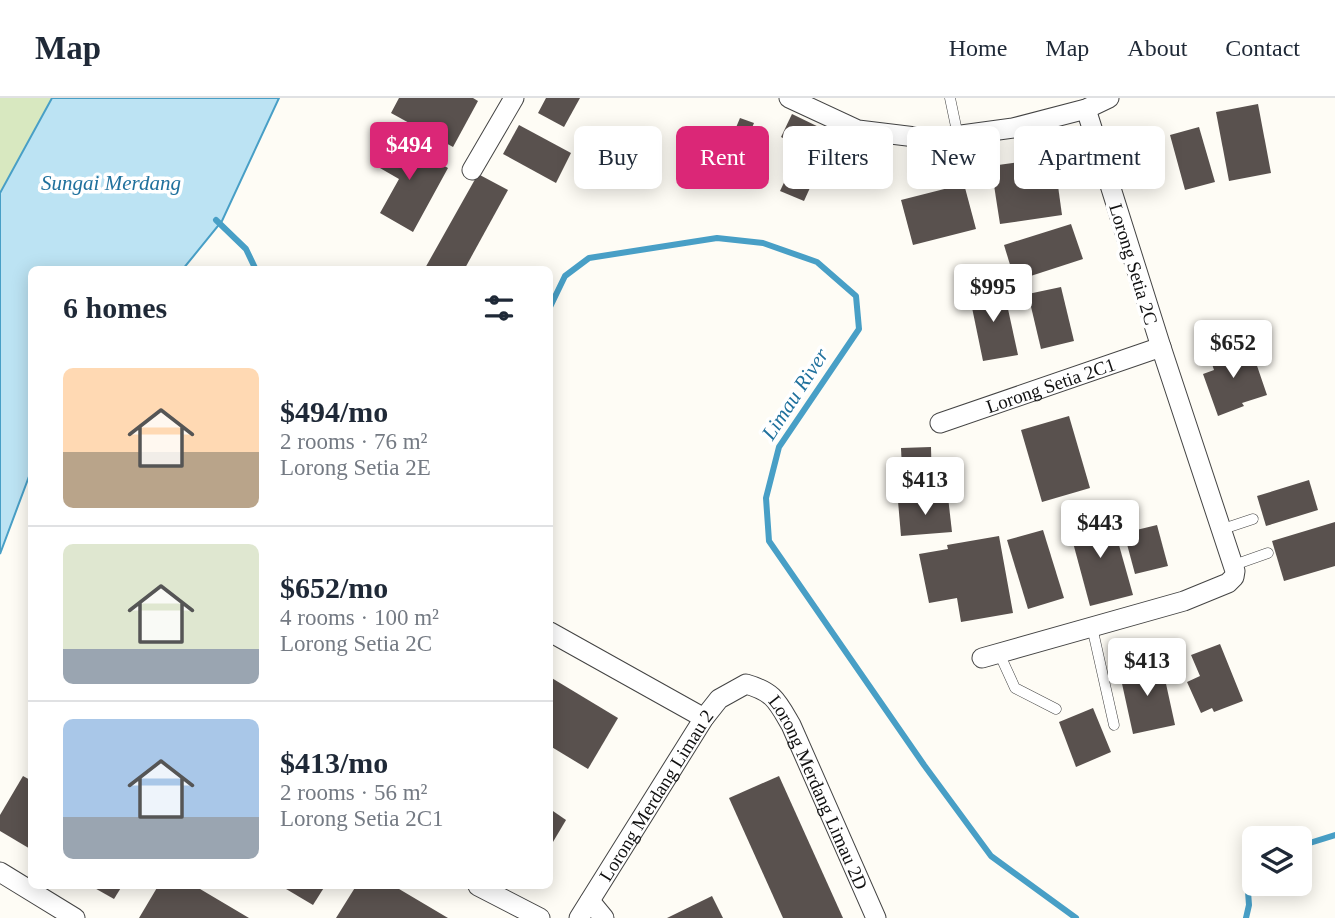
<!DOCTYPE html>
<html lang="en">
<head>
<meta charset="utf-8">
<style>
  :root { --surface:#fff; --page:#f6f6f7; --text:#1f2937; --muted:#747a83; --line:#e0e1e3; --accent:#db2777 }
  body { margin:0; font-family:Georgia,serif; background:var(--page); color:var(--text); height:100vh; display:flex; flex-direction:column; font-size:26px; white-space:nowrap }
  * { box-sizing:border-box; margin:0 }
  p { font-size:23px; color:var(--muted) }
  .icon { flex:none; width:38px; height:38px; fill:none; stroke:currentColor; stroke-width:2; stroke-linecap:round; stroke-linejoin:round }
  .map { position:relative; flex:1; overflow:hidden }
  .sheet { position:absolute; left:28px; top:168px; width:525px; height:623px; display:flex; flex-direction:column; background:var(--surface); border-radius:10px; box-shadow:0 4px 18px #0003 }
  .sheet>* { flex:none }
  .banner { position:absolute; left:574px; top:28px; width:654px; height:63px; display:flex; gap:14px }
  .buttons { position:absolute; left:1242px; top:728px; display:grid; gap:14px }
  .buttons a { display:grid; place-items:center; width:70px; height:70px; border-radius:10px; background:var(--surface); box-shadow:0 4px 18px #0003; font-size:35px }
  .price { position:absolute; translate:-50% -60px; padding:0 16px; border-radius:7px; background:#fff; color:#222; font-size:23px; line-height:46px; filter:drop-shadow(0 2px 4px #0008) }
  .price::after { content:''; position:absolute; left:50%; top:42px; width:21px; height:16px; margin-left:-10px; background:inherit; clip-path:polygon(0 0,100% 0,50% 100%) }
  .price.selected { background:var(--accent); color:#fff }
  ul { padding:0; list-style:none }
  li { display:flex; align-items:center; gap:21px; height:175px; padding:0 35px }
  li+li { border-top:2px solid var(--line) }
  li span { display:grid; place-items:center; flex:none; width:196px; height:140px; border-radius:10px; color:#555 }
  li>.icon { margin-inline-start:auto }
  span .icon { width:84px; height:84px; fill:#fffc; stroke-width:1 }
  li b { font-size:30px }
  h2 { display:flex; justify-content:space-between; align-items:center; height:84px; padding:0 35px; font-size:30px }
  .chip { padding:0 24px; border-radius:10px; background:var(--surface); box-shadow:0 4px 18px #0003; font-size:24px; line-height:63px }
  .chip.selected { background:var(--accent); color:#fff }
  header { display:flex; align-items:center; gap:42px; box-sizing:border-box; height:98px; padding:0 35px; background:var(--surface); border-bottom:2px solid var(--line) }
  header strong { font-size:33px }
  nav { display:flex; gap:38px; margin-inline-start:auto; font-size:24px }
  .map>svg:first-child { display:block }
</style>
</head>
<body>
<header>
<strong>Map</strong>
<nav><a>Home</a><a>Map</a><a>About</a><a>Contact</a></nav>
</header>
<div class="map">
<svg width="1335" height="820" viewBox="0 0 1335 820">
  <rect width="100%" height="100%" fill="#fefcf5"/>
  <polygon fill="#d8e8c0" points="0,0 52,0 0,95"/>
  <polygon fill="#bce3f3" stroke="#489fc6" stroke-width="2" points="52,0 279,0 222,123 183,171 32,172 31,373 0,456 0,95"/>
  <g fill="none" stroke-linecap="round" stroke-linejoin="round">
    <g stroke="#489fc6" stroke-width="6">
      <polyline points="216,122 246,151 256,172"/>
      <polyline points="550,209 565,178 589,160 717,140 763,145 817,164 856,198 859,231 779,349 766,400 769,443 924,667 991,758 1076,820"/>
      <polyline points="1300,748 1335,737"/>
      <polyline points="1246,820 1249,807 1247,780 1255,771"/>
    </g>
  </g>
  <g fill="#59514e">
    <polygon points="399,0 473,0 478,3 453,49 391,15"/>
    <polygon points="546,0 580,0 564,29 538,15"/>
    <polygon points="1258,6 1271,75 1229,83 1216,14"/>
    <polygon points="792,16 860,49 849,72 781,39"/>
    <polygon points="740,20 754,25 746,44 732,39"/>
    <polygon points="519,27 571,55 556,85 503,56"/>
    <polygon points="1199,29 1215,84 1185,92 1170,37"/>
    <polygon points="389,37 448,70 413,134 380,115 399,81 373,66"/>
    <polygon points="796,59 819,70 804,103 780,93"/>
    <polygon points="1054,59 1062,117 1000,126 991,68"/>
    <polygon points="478,76 508,92 464,172 424,172"/>
    <polygon points="964,86 976,131 913,147 901,102"/>
    <polygon points="1071,126 1083,161 1015,183 1004,147"/>
    <polygon points="1003,188 1018,257 983,263 969,195"/>
    <polygon points="1061,189 1074,243 1041,251 1028,196"/>
    <polygon points="1238,246 1243,262 1254,259 1267,297 1242,305 1244,308 1218,318 1203,276 1214,272 1208,254"/>
    <polygon points="1069,318 1090,390 1042,404 1021,332"/>
    <polygon points="931,349 932,393 903,394 901,350"/>
    <polygon points="1309,382 1318,412 1266,428 1257,398"/>
    <polygon points="948,399 952,434 901,438 898,403"/>
    <polygon points="1110,415 1133,497 1090,508 1068,426"/>
    <polygon points="1335,424 1335,468 1284,483 1272,443"/>
    <polygon points="1157,427 1168,468 1135,476 1124,435"/>
    <polygon points="1043,432 1064,500 1028,511 1007,442"/>
    <polygon points="999,438 1013,515 961,524 957,500 929,505 919,456 948,451 947,447"/>
    <polygon points="1220,546 1243,603 1214,614 1212,610 1201,615 1187,584 1200,578 1191,557"/>
    <polygon points="1161,563 1175,627 1133,636 1119,572"/>
    <polygon points="550,579 618,620 588,671 550,648"/>
    <polygon points="1093,610 1111,654 1076,669 1059,624"/>
    <polygon points="23,678 32,683 32,752 0,733 0,717"/>
    <polygon points="779,678 843,820 783,820 729,700"/>
    <polygon points="550,711 566,722 550,749"/>
    <polygon points="91,788 122,788 114,801"/>
    <polygon points="158,788 195,788 249,820 139,820"/>
    <polygon points="281,788 325,788 313,807"/>
    <polygon points="356,788 394,788 448,820 336,820"/>
    <polygon points="712,798 723,820 667,820"/>
  </g>
  <g fill="none" stroke-linecap="round" stroke-linejoin="round">
    <defs>
      <g id="service">
        <polyline points="950,0 958,38"/>
        <polyline points="1223,431 1253,421"/>
        <polyline points="1234,467 1268,455"/>
        <polyline points="1092,529 1114,627"/>
        <polyline points="999,555 1015,590 1056,611"/>
      </g>
      <g id="minor">
        <polyline points="789,0 858,32 932,41 1013,30 1086,11 1109,0"/>
        <polyline points="472,72 514,0"/>
        <path id="s1" d="M940 325 1161 249"/>
        <polyline points="550,534 704,620"/>
        <polyline points="982,560 1184,503 1228,485 1234,479 1235,473 1161,249 1086,11"/>
        <polyline points="0,774 75,820"/>
        <polyline points="478,788 540,820"/>
        <polyline points="590,803 604,820"/>
        <path id="s2" d="M579 820 704 620 719 601 746 586C774 594 777 603 791 627L876 820"/>
      </g>
    </defs>
    <use href="#service" stroke="#444" stroke-width="11"/>
    <use href="#minor" stroke="#444" stroke-width="21"/>
    <use href="#service" stroke="#fff" stroke-width="10"/>
    <use href="#minor" stroke="#fff" stroke-width="19"/>
  </g>
  <g text-anchor="middle" stroke-width="7" stroke-linejoin="round" paint-order="stroke">
    <g font-size="19" fill="#111" stroke="#fff">
      <text transform="translate(1134 166) rotate(73)" y="7">Lorong Setia 2C</text>
      <text dy="7" stroke="none"><textPath href="#s1" startOffset="117">Lorong Setia 2C1</textPath></text>
      <text dy="7" stroke="none"><textPath href="#s2" startOffset="145">Lorong Merdang Limau 2</textPath></text>
      <text dy="7" stroke="none"><textPath href="#s2" startOffset="427">Lorong Merdang Limau 2D</textPath></text>
    </g>
    <g font-size="21" font-style="italic" fill="#20719d" stroke="#fff">
      <text x="111" y="92">Sungai Merdang</text>
      <text transform="translate(795 296) rotate(-57)" y="7">Limau River</text>
    </g>
  </g>
</svg>
<div class="buttons">
<a><svg class="icon" aria-label="layers" viewBox="0 0 24 24"><path d="M12 4l9 5-9 5-9-5zM3 14l9 5 9-5"/></svg></a>
</div>
<b class="price selected" style="left:409px;top:84px">$494</b>
<b class="price" style="left:993px;top:226px">$995</b>
<b class="price" style="left:1233px;top:282px">$652</b>
<b class="price" style="left:925px;top:419px">$413</b>
<b class="price" style="left:1100px;top:462px">$443</b>
<b class="price" style="left:1147px;top:600px">$413</b>
<div class="banner">
<a class="chip">Buy</a>
<a class="chip selected">Rent</a>
<a class="chip">Filters</a>
<a class="chip">New</a>
<a class="chip">Apartment</a>
</div>
<section class="sheet">
<h2>6 homes<svg class="icon" aria-label="filters" viewBox="0 0 24 24"><path d="M4 7h16M4 17h16"/><circle cx="9" cy="7" r="2"/><circle cx="15" cy="17" r="2"/></svg></h2>
<ul>
<li><span style="background:linear-gradient(#ffd9b3 60%,#b9a48a 0)"><svg class="icon" aria-label="home" viewBox="0 0 24 24"><path d="M3 11l9-7 9 7M6 9v11h12V9"/></svg></span><div><b>$494/mo</b><p>2 rooms · 76 m²</p><p>Lorong Setia 2E</p></div></li>
<li><span style="background:linear-gradient(#dfe7d0 75%,#9aa5b1 0)"><svg class="icon" aria-label="home" viewBox="0 0 24 24"><path d="M3 11l9-7 9 7M6 9v11h12V9"/></svg></span><div><b>$652/mo</b><p>4 rooms · 100 m²</p><p>Lorong Setia 2C</p></div></li>
<li><span style="background:linear-gradient(#a9c7e8 70%,#9aa5b1 0)"><svg class="icon" aria-label="home" viewBox="0 0 24 24"><path d="M3 11l9-7 9 7M6 9v11h12V9"/></svg></span><div><b>$413/mo</b><p>2 rooms · 56 m²</p><p>Lorong Setia 2C1</p></div></li>
</ul>
</section>
</div>
</body>
</html>
